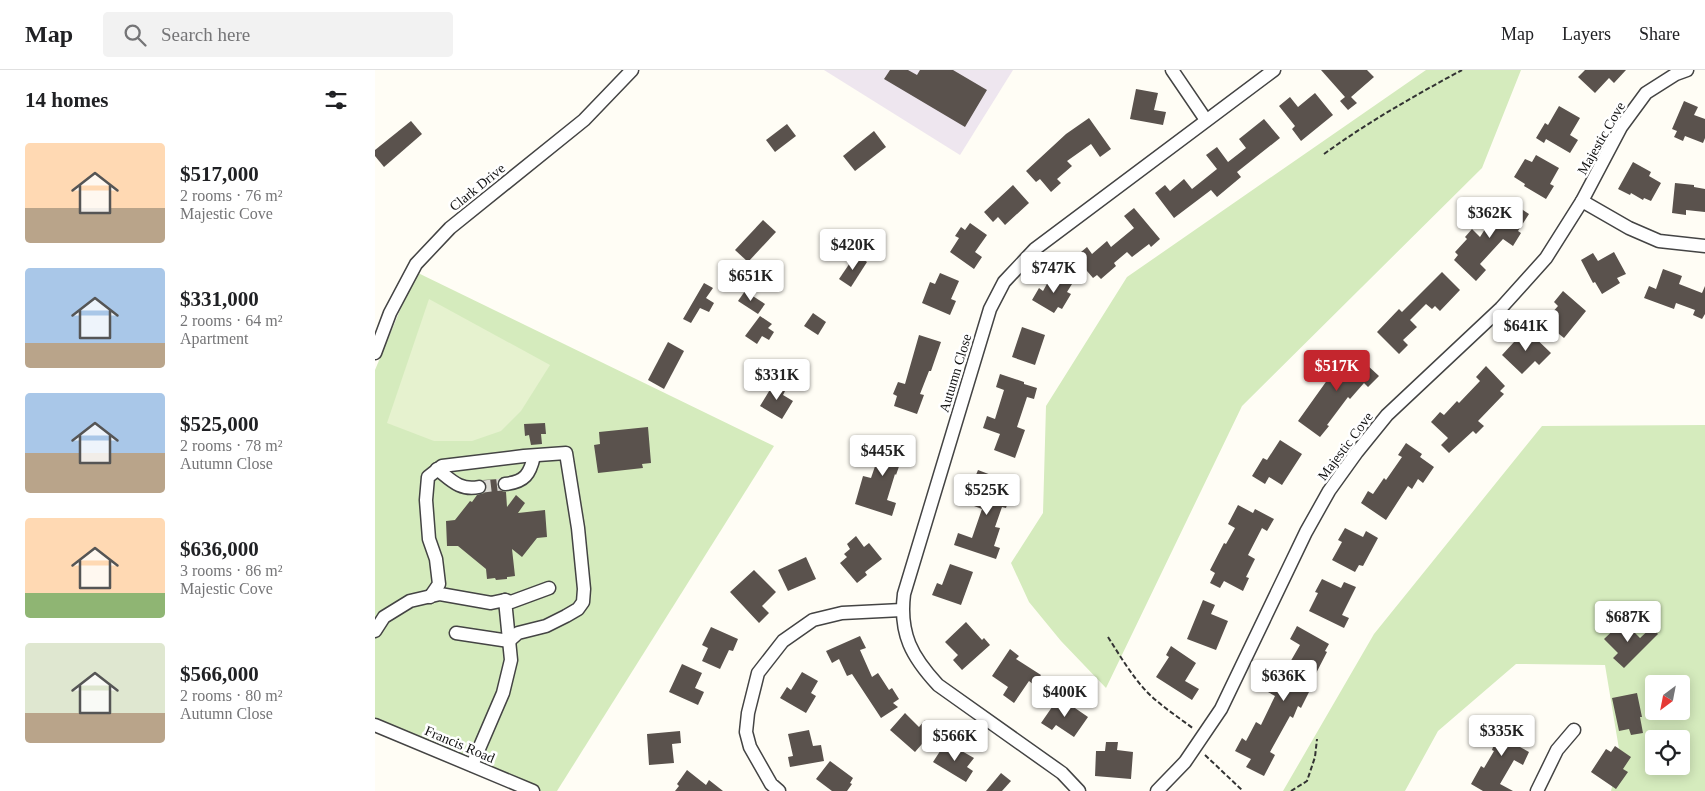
<!DOCTYPE html>
<html lang="en">
<head>
<meta charset="utf-8">
<style>
  :root { --surface:#fff; --page:#f2f2f2; --text:#202124; --muted:#757577; --line:#e0e0e0; --accent:#c4262e }
  body { margin:0; font-family:Georgia,serif; background:var(--page); color:var(--text); height:100vh; display:flex; flex-direction:column; font-size:19px; white-space:nowrap }
  * { box-sizing:border-box; margin:0 }
  p { font-size:16px; color:var(--muted) }
  .icon { flex:none; width:28px; height:28px; fill:none; stroke:currentColor; stroke-width:2; stroke-linecap:round; stroke-linejoin:round }
  .map { position:relative; flex:1; overflow:hidden }
  .drawer { display:flex; flex-direction:column; background:var(--surface); width:375px }
  .drawer>* { flex:none }
  .needle { width:32px; rotate:212deg }
  .fabs { position:absolute; left:1270px; top:605px; display:grid; gap:10px }
  .fabs a { display:grid; place-items:center; width:45px; height:45px; border-radius:5px; background:var(--surface); box-shadow:0 2px 12px #0003; font-size:25px }
  .price { position:absolute; translate:-50% -42px; padding:0 11px; border-radius:5px; background:#fff; color:#222; font-size:16px; line-height:32px; filter:drop-shadow(0 1px 2px #0008) }
  .price::after { content:''; position:absolute; left:50%; top:30px; width:15px; height:11px; margin-left:-8px; background:inherit; clip-path:polygon(0 0,100% 0,50% 100%) }
  .price.active { background:var(--accent); color:#fff }
  ul { padding:0; list-style:none }
  li { display:flex; align-items:center; gap:15px; height:125px; padding:0 25px }
  li span { display:grid; place-items:center; flex:none; width:140px; height:100px; border-radius:5px; color:#555 }
  li>.icon { margin-inline-start:auto }
  span .icon { width:60px; height:60px; fill:#fffc; stroke-width:1 }
  li b { font-size:21px }
  h2 { display:flex; justify-content:space-between; align-items:center; height:60px; padding:0 25px; font-size:21px }
  header { display:flex; align-items:center; gap:30px; box-sizing:border-box; height:70px; padding:0 25px; background:var(--surface); border-bottom:1px solid var(--line) }
  header strong { font-size:24px }
  nav { display:flex; gap:28px; margin-inline-start:auto; font-size:18px }
  .search { width:350px; height:45px; background:var(--page); display:flex; align-items:center; gap:12px; box-sizing:border-box; padding:0 18px; border-radius:5px; color:var(--muted); font-size:19px }
  main { display:flex; flex:1; min-height:0 }
  .map>svg:first-child { display:block }
</style>
</head>
<body>
<header>
<strong>Map</strong>
<div class="search"><svg class="icon" aria-label="search" viewBox="0 0 24 24"><circle cx="10" cy="10" r="6"/><path d="M15 15l6 6"/></svg>Search here</div>
<nav><a>Map</a><a>Layers</a><a>Share</a></nav>
</header>
<main>
<section class="drawer">
<h2>14 homes<svg class="icon" aria-label="filters" viewBox="0 0 24 24"><path d="M4 7h16M4 17h16"/><circle cx="9" cy="7" r="2"/><circle cx="15" cy="17" r="2"/></svg></h2>
<ul>
<li><span style="background:linear-gradient(#ffd9b3 65%,#b9a48a 0)"><svg class="icon" aria-label="home" viewBox="0 0 24 24"><path d="M3 11l9-7 9 7M6 9v11h12V9"/></svg></span><div><b>$517,000</b><p>2 rooms · 76 m²</p><p>Majestic Cove</p></div></li>
<li><span style="background:linear-gradient(#a9c7e8 75%,#b9a48a 0)"><svg class="icon" aria-label="home" viewBox="0 0 24 24"><path d="M3 11l9-7 9 7M6 9v11h12V9"/></svg></span><div><b>$331,000</b><p>2 rooms · 64 m²</p><p>Apartment</p></div></li>
<li><span style="background:linear-gradient(#a9c7e8 60%,#b9a48a 0)"><svg class="icon" aria-label="home" viewBox="0 0 24 24"><path d="M3 11l9-7 9 7M6 9v11h12V9"/></svg></span><div><b>$525,000</b><p>2 rooms · 78 m²</p><p>Autumn Close</p></div></li>
<li><span style="background:linear-gradient(#ffd9b3 75%,#8fb573 0)"><svg class="icon" aria-label="home" viewBox="0 0 24 24"><path d="M3 11l9-7 9 7M6 9v11h12V9"/></svg></span><div><b>$636,000</b><p>3 rooms · 86 m²</p><p>Majestic Cove</p></div></li>
<li><span style="background:linear-gradient(#dfe7d0 70%,#b9a48a 0)"><svg class="icon" aria-label="home" viewBox="0 0 24 24"><path d="M3 11l9-7 9 7M6 9v11h12V9"/></svg></span><div><b>$566,000</b><p>2 rooms · 80 m²</p><p>Autumn Close</p></div></li>
</ul>
</section>
<div class="map">
<svg width="1330" height="721" viewBox="0 0 1330 721">
  <rect width="100%" height="100%" fill="#fffdf5"/>
  <polygon fill="#eee6ef" points="449,0 638,0 585,85"/>
  <g fill="#d5ebbd" fill-rule="evenodd">
    <polygon points="1051,0 1146,0 1107,98 867,336 731,618 686,571 654,532 636,493 668,443 671,336 752,207"/>
    <polygon points="41,202 399,376 182,721 157,721 0,655 0,300"/>
    <path d="M1330 355V721H1236L1245 685 1230 595 1141 594 1063 661 1030 721H908L999 564 1167 356ZM1279 614H1306V641H1279ZM1279 669H1306V696H1279Z"/>
  </g>
  <polygon fill="#e6f2cf" points="54,229 175,295 146,341 126,361 97,371 59,371 12,353"/>
  <g fill="#5a524d">
    <polygon points="515,0 533,0 542,5 545,0 578,0 612,20 590,57 509,9"/>
    <polygon points="946,0 992,0 999,7 976,27 982,33 973,40 965,31 970,27"/>
    <polygon points="1210,0 1251,0 1239,13 1234,8 1220,23 1203,7"/>
    <polygon points="761,19 783,23 779,40 791,42 788,55 755,49"/>
    <polygon points="940,23 958,45 926,71 917,59 920,56 904,36 915,27 923,37"/>
    <polygon points="1309,31 1323,37 1319,45 1330,49 1330,68 1328,73 1310,66 1308,71 1299,67 1302,61 1297,59"/>
    <polygon points="1184,36 1205,48 1195,65 1203,70 1195,83 1171,69 1169,73 1161,68 1170,53 1173,55"/>
    <polygon points="714,48 736,79 725,87 716,74 692,91 697,96 682,109 686,113 676,122 665,109 661,112 651,101 691,64"/>
    <polygon points="889,49 905,68 862,102 866,107 842,127 836,120 799,148 780,123 790,115 795,121 809,109 817,119 842,99 831,85 842,77 853,92 871,78 864,69"/>
    <polygon points="36,51 47,64 9,97 0,86 0,80"/>
    <polygon points="412,54 421,66 400,82 391,70"/>
    <polygon points="499,61 511,77 480,101 468,86"/>
    <polygon points="1161,85 1184,98 1175,114 1179,116 1171,129 1149,116 1150,114 1139,107 1150,89 1157,92"/>
    <polygon points="1258,92 1276,102 1274,106 1286,113 1276,131 1269,128 1268,130 1256,123 1255,125 1243,119"/>
    <polygon points="1300,113 1319,115 1319,117 1330,119 1330,142 1311,140 1311,145 1297,143"/>
    <polygon points="638,115 654,133 630,155 623,147 618,152 609,142"/>
    <polygon points="1134,131 1154,144 1143,161 1146,163 1138,176 1128,169 1105,194 1111,200 1101,211 1079,190 1083,185 1080,182 1092,169 1090,167 1097,159 1105,167 1125,135 1130,138"/>
    <polygon points="759,138 785,169 776,177 774,174 757,187 752,182 739,193 741,196 726,209 722,205 718,208 700,187 712,177 717,184 732,171 736,177 759,158 749,146"/>
    <polygon points="388,150 401,162 373,192 360,180"/>
    <polygon points="595,153 612,165 600,182 607,187 599,199 575,182 584,168 580,166 586,157 590,160"/>
    <polygon points="1239,182 1251,204 1242,208 1245,213 1227,224 1220,212 1218,213 1206,190 1218,183 1223,191"/>
    <polygon points="481,184 492,192 476,217 464,209"/>
    <polygon points="1288,199 1307,206 1304,214 1327,223 1330,216 1330,244 1327,249 1318,245 1320,240 1301,233 1299,239 1269,228 1274,216 1281,219"/>
    <polygon points="1067,202 1085,220 1065,241 1060,236 1057,239 1051,234 1035,250 1042,257 1028,270 1033,275 1024,284 1002,262 1024,239 1027,242"/>
    <polygon points="565,203 584,211 576,229 581,231 575,245 547,233 555,212 560,214"/>
    <polygon points="678,203 697,214 692,222 696,224 687,239 683,237 679,243 657,230 664,218 668,221"/>
    <polygon points="329,213 338,218 331,228 339,233 334,242 325,238 316,253 308,249"/>
    <polygon points="370,221 390,234 383,244 363,231"/>
    <polygon points="1188,221 1211,241 1189,268 1169,252 1183,236 1179,232"/>
    <polygon points="438,243 451,252 443,265 429,256"/>
    <polygon points="385,246 397,254 393,258 399,262 394,270 387,266 382,274 370,266"/>
    <polygon points="647,257 670,265 660,295 637,287"/>
    <polygon points="1151,259 1176,283 1164,295 1160,291 1147,304 1127,285"/>
    <polygon points="544,265 566,272 556,301 554,301 545,324 549,325 542,344 519,336 522,326 518,324 523,312 530,314"/>
    <polygon points="293,272 309,281 289,319 273,310"/>
    <polygon points="979,283 1004,306 993,317 989,313 975,329 973,327 952,355 954,356 945,367 923,351 953,309 950,306 972,284 975,287"/>
    <polygon points="1111,296 1130,316 1125,321 1129,324 1103,351 1109,356 1101,364 1098,361 1074,383 1066,375 1073,368 1056,352 1065,342 1069,345 1082,331 1084,333 1105,311 1101,307"/>
    <polygon points="625,304 649,312 649,314 662,318 659,329 652,327 642,357 650,360 640,388 619,380 625,364 608,358 612,346 620,349 629,320 621,317"/>
    <polygon points="404,310 413,315 408,325 418,331 407,349 385,336 396,318 398,319"/>
    <polygon points="170,353 171,364 166,364 167,374 156,375 154,365 150,366 149,354"/>
    <polygon points="273,357 276,393 267,394 268,398 223,403 219,375 225,374 224,362"/>
    <polygon points="513,365 537,374 532,386 528,385 521,405 520,404 512,430 521,433 517,446 480,434 488,406 496,408 508,373 509,373"/>
    <polygon points="905,370 927,384 907,415 894,407 890,414 877,406 888,388 892,390"/>
    <polygon points="1031,373 1047,384 1045,387 1059,397 1048,413 1043,409 1037,419 1033,416 1011,450 986,433 993,421 998,424 1009,408 1011,410 1027,387 1023,385"/>
    <polygon points="603,400 624,408 623,411 638,417 631,438 627,437 620,457 625,458 619,476 625,478 621,489 579,475 583,463 597,468 607,439 599,436 606,416 598,412"/>
    <polygon points="124,409 122,416 127,421 131,422 132,437 141,425 150,433 143,443 170,440 172,467 162,468 147,487 137,479 140,506 132,507 132,509 121,510 120,508 112,509 111,499 83,476 72,476 71,451 80,450 95,431 97,432 102,425 109,423 112,416 108,410"/>
    <polygon points="863,435 878,443 880,439 899,449 892,461 887,458 873,485 880,489 871,507 874,508 868,521 849,511 845,518 835,513 840,503 835,500 849,473 851,474 860,458 853,454"/>
    <polygon points="970,458 988,467 991,461 1003,468 988,496 984,495 980,502 957,490 967,472 963,470"/>
    <polygon points="481,466 489,477 494,473 507,489 490,502 492,505 482,513 465,493 472,487 469,484 475,479 472,474"/>
    <polygon points="431,487 441,509 413,521 403,500"/>
    <polygon points="575,494 598,502 586,535 557,525 562,513 567,515"/>
    <polygon points="379,500 401,522 387,536 394,543 384,553 355,522"/>
    <polygon points="947,509 966,518 969,512 981,517 967,545 974,548 969,558 934,541 943,523 940,522"/>
    <polygon points="828,530 840,535 836,544 853,551 841,580 812,569"/>
    <polygon points="1248,551 1265,568 1277,557 1283,564 1249,598 1238,588 1243,583 1229,569"/>
    <polygon points="591,552 607,570 609,568 615,575 587,600 578,590 583,585 570,572"/>
    <polygon points="922,556 954,574 950,581 952,582 936,613 938,614 926,638 923,636 918,648 915,646 895,682 900,685 889,706 871,697 876,689 860,681 867,668 871,671 881,652 886,655 900,626 893,622 899,611 918,620 927,602 914,594 925,575 915,569"/>
    <polygon points="336,557 363,569 358,581 354,580 345,599 327,591 333,578 327,575"/>
    <polygon points="485,566 491,578 485,580 497,607 503,603 514,620 517,618 524,629 518,633 523,637 506,648 477,604 472,606 464,589 457,593 451,581"/>
    <polygon points="796,576 821,593 810,611 824,619 817,630 781,607 794,587 791,585"/>
    <polygon points="635,579 644,586 641,589 666,605 659,615 654,611 639,633 628,625 633,617 617,606"/>
    <polygon points="307,594 327,603 320,618 329,622 323,635 294,622"/>
    <polygon points="427,602 443,611 436,623 441,626 431,643 405,628 412,617 416,620"/>
    <polygon points="1262,623 1267,647 1265,647 1268,663 1256,665 1254,659 1244,661 1237,628"/>
    <polygon points="684,627 713,647 699,667 681,655 677,660 666,653"/>
    <polygon points="530,643 544,657 550,650 560,659 540,682 515,660"/>
    <polygon points="1127,649 1153,661 1145,677 1154,682 1148,695 1139,690 1125,714 1138,721 1108,721 1096,714 1106,696 1109,698 1119,681 1117,680 1118,677 1114,676"/>
    <polygon points="434,660 438,676 446,675 449,691 415,697 413,687 418,686 413,664"/>
    <polygon points="305,661 306,673 297,674 299,693 274,695 272,664"/>
    <polygon points="571,672 599,688 592,697 598,701 591,712 558,692"/>
    <polygon points="731,672 743,672 742,680 758,682 756,709 720,706 721,681 730,681"/>
    <polygon points="1240,676 1256,687 1248,699 1253,702 1241,719 1216,702 1231,679 1236,682"/>
    <polygon points="455,691 478,708 475,713 477,714 472,721 457,721 441,709"/>
    <polygon points="312,700 331,715 334,710 348,721 300,721 304,716 302,714"/>
    <polygon points="626,703 636,711 627,721 611,721"/>
  </g>
  <g fill="none" stroke-linecap="round" stroke-linejoin="round">
    <polyline stroke="#dbdad3" stroke-width="12" stroke-dasharray="12 6" stroke-linecap="butt" points="104,417 130,414"/>
    <defs>
      <g id="minor">
        <polyline points="797,0 831,50"/>
        <polyline points="1207,131 1254,158 1284,171 1330,176"/>
        <polyline points="0,283 15,243 41,194 75,158 209,50 257,0"/>
        <path d="M62 399C76 410 85 421 104 417"/>
        <path d="M130 414C150 412 155 404 159 386"/>
        <polyline points="55,527 64,514 61,489 54,469 51,430 53,407 67,396 149,386 191,383 203,458 209,519 208,532 203,539 191,546 171,556 143,563 134,571 81,563"/>
        <polyline points="130,530 136,532 174,518"/>
        <polyline points="0,561 9,547 35,531 65,524 116,533 130,530 136,590 128,623 97,695"/>
        <polyline points="0,655 158,721"/>
        <polyline points="404,721 396,714 375,677 371,662 373,643 383,603 408,571 438,550 467,543 527,540"/>
        <path d="M704 721 687 703 563 615C537 587 524 564 529 524L615 239 629 212 660 179 899 0"/>
        <polyline points="782,721 810,692 846,639 931,462 954,421 982,382 1012,345 1126,238 1171,188 1207,131 1246,57 1271,23 1301,4 1312,0"/>
        <polyline points="1162,721 1182,680 1199,660"/>
      </g>
    </defs>
    <use href="#minor" stroke="#444" stroke-width="15"/>
    <g stroke="#333" stroke-width="2" stroke-dasharray="5 2.5" stroke-linecap="butt">
      <path d="M949 84C993 52 1039 26 1087 0"/>
      <path d="M733 567C745 586 757 606 772 622 786 636 803 647 819 659"/>
      <polyline points="830,685 868,721"/>
      <polyline points="916,721 932,711 940,687 942,669"/>
    </g>
    <use href="#minor" stroke="#fff" stroke-width="12"/>
  </g>
  <g text-anchor="middle" stroke-width="5" stroke-linejoin="round" paint-order="stroke">
    <g font-size="14" fill="#111" stroke="#fff">
      <text transform="translate(1226 68) rotate(-60)" y="5">Majestic Cove</text>
      <text transform="translate(102 117) rotate(-39)" y="5">Clark Drive</text>
      <text transform="translate(580 303) rotate(-73)" y="5">Autumn Close</text>
      <text transform="translate(970 376) rotate(-53)" y="5">Majestic Cove</text>
      <text transform="translate(85 674) rotate(23)" y="5">Francis Road</text>
    </g>
  </g>
</svg>
<div class="fabs">
<a><svg class="needle" viewBox="-14 -14 28 28"><path d="M0-13l5 13h-10z" fill="#e53935"/><path d="M0 13l5-13h-10z" fill="#757577"/></svg></a>
<a><svg class="icon" aria-label="locate" viewBox="0 0 24 24"><circle cx="12" cy="12" r="6"/><path d="M12 2v4M12 18v4M2 12h4M18 12h4"/></svg></a>
</div>
<b class="price" style="left:1115px;top:169px">$362K</b>
<b class="price" style="left:478px;top:201px">$420K</b>
<b class="price" style="left:679px;top:224px">$747K</b>
<b class="price" style="left:376px;top:232px">$651K</b>
<b class="price" style="left:1151px;top:282px">$641K</b>
<b class="price active" style="left:962px;top:322px">$517K</b>
<b class="price" style="left:402px;top:331px">$331K</b>
<b class="price" style="left:508px;top:407px">$445K</b>
<b class="price" style="left:612px;top:446px">$525K</b>
<b class="price" style="left:1253px;top:573px">$687K</b>
<b class="price" style="left:909px;top:632px">$636K</b>
<b class="price" style="left:690px;top:648px">$400K</b>
<b class="price" style="left:1127px;top:687px">$335K</b>
<b class="price" style="left:580px;top:692px">$566K</b>
</div>
</main>
</body>
</html>
